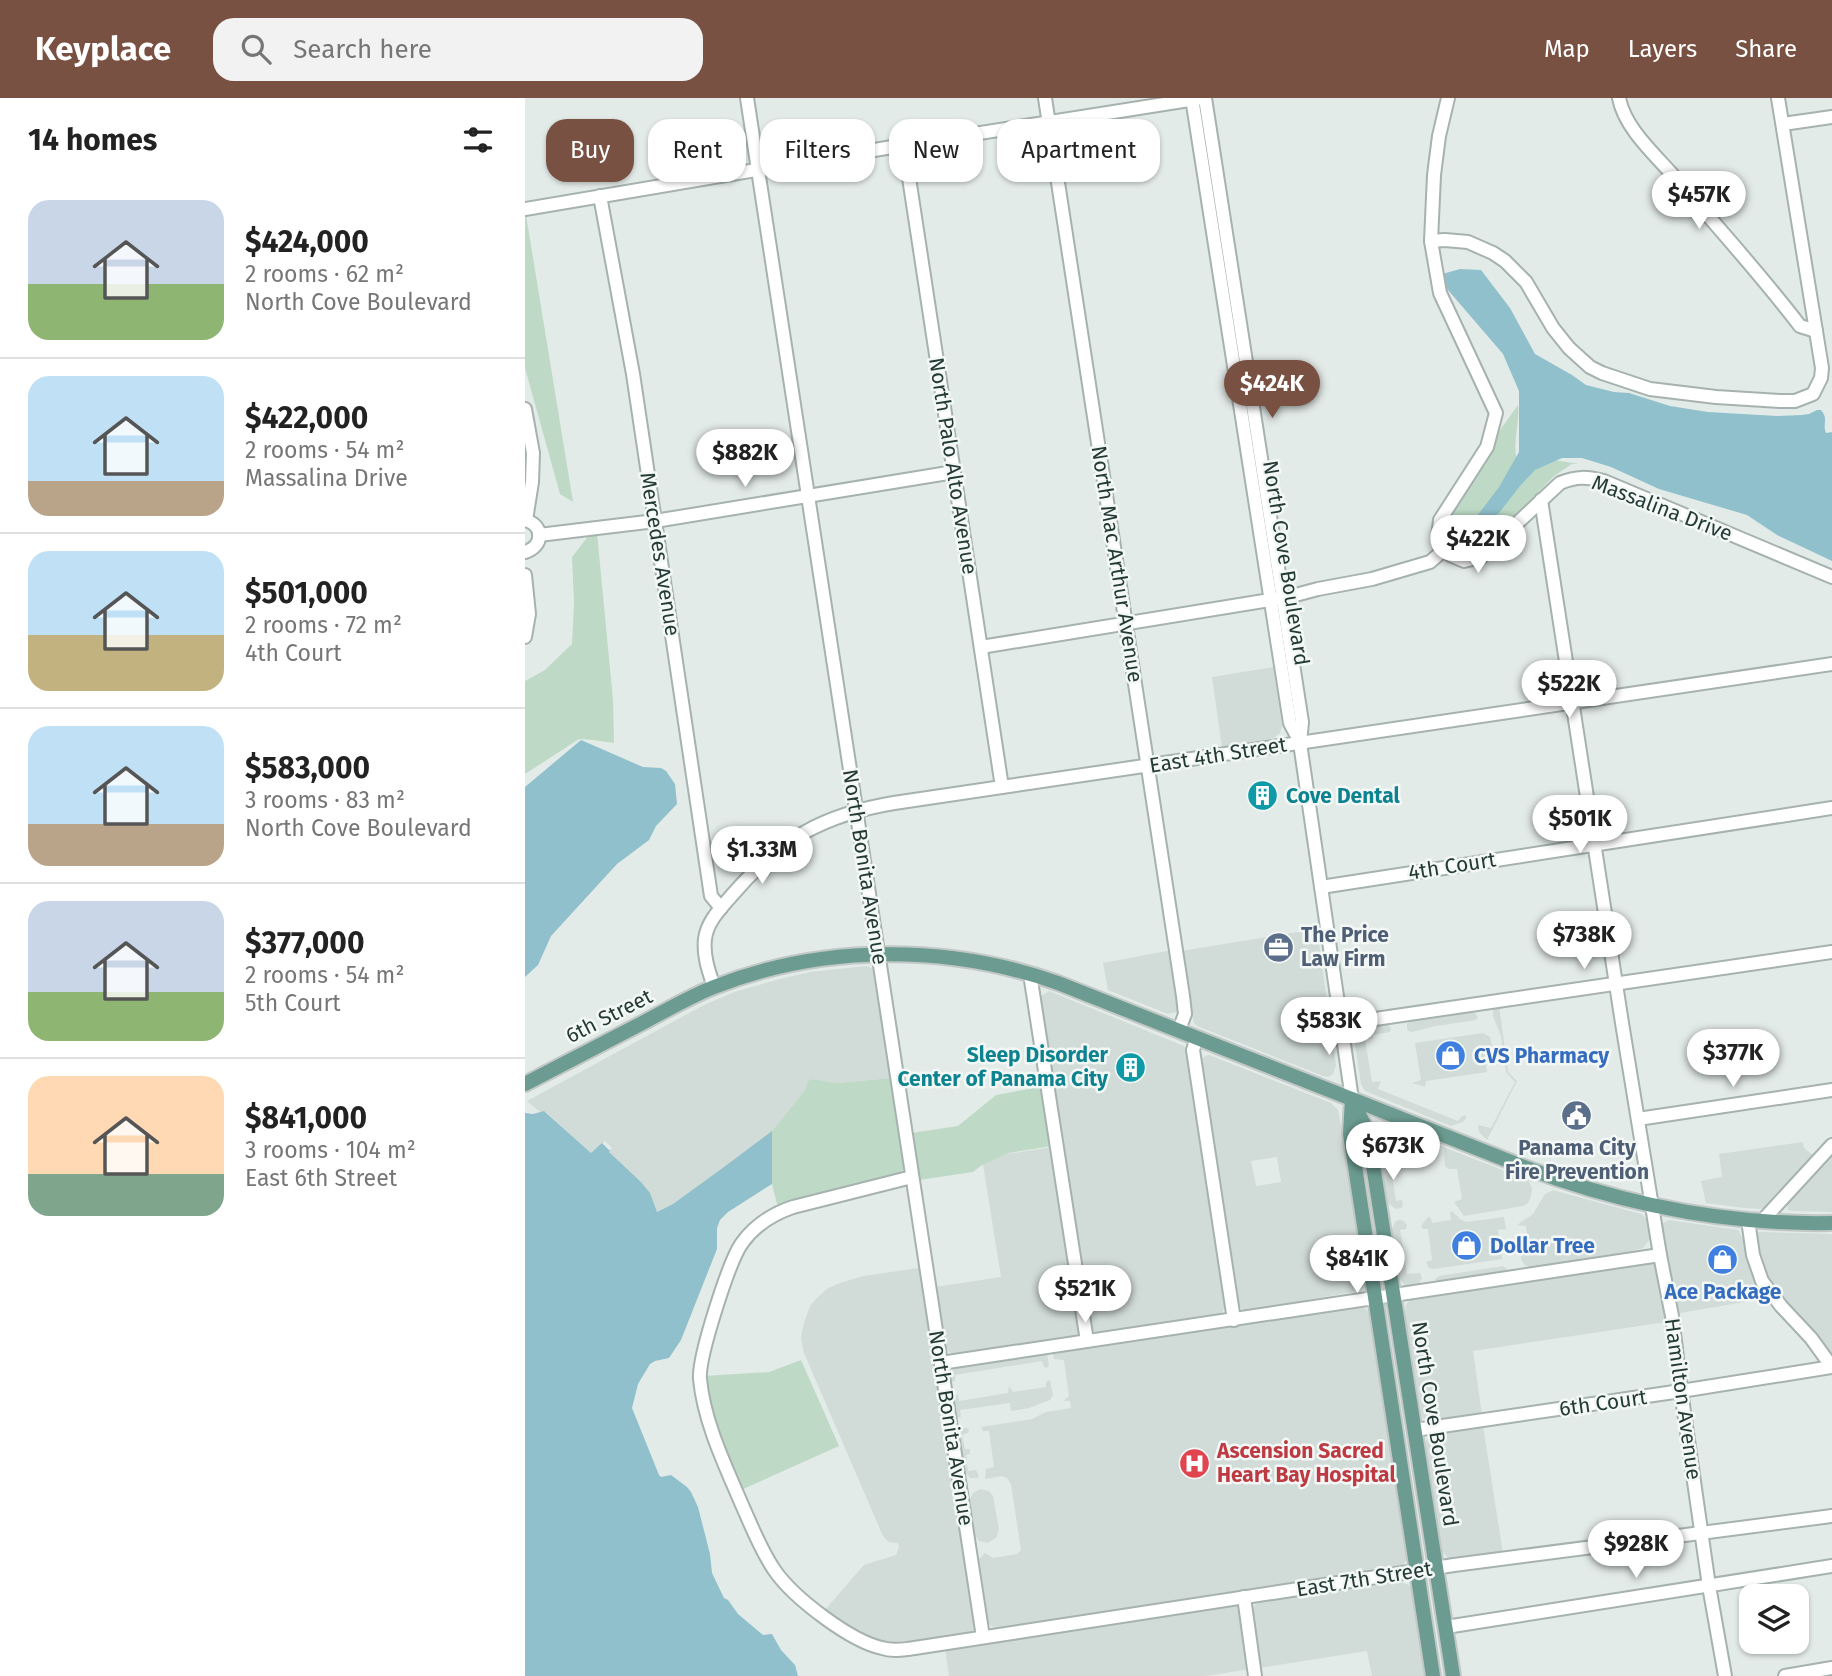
<!DOCTYPE html>
<html lang="en">
<head>
<meta charset="utf-8">
<style>
  :root { --surface:#fff; --page:#f2f2f2; --text:#222; --muted:#767676; --line:#e0e0e0; --accent:#795142 }
  body { margin:0; font-family:"Fira Sans",sans-serif; background:var(--page); color:var(--text); height:100vh; display:flex; flex-direction:column; font-size:26px; white-space:nowrap }
  * { box-sizing:border-box; margin:0 }
  p { font-size:23px; color:var(--muted) }
  .icon { flex:none; width:38px; height:38px; fill:none; stroke:currentColor; stroke-width:2; stroke-linecap:round; stroke-linejoin:round }
  .map { position:relative; flex:1; overflow:hidden }
  .drawer { display:flex; flex-direction:column; background:var(--surface); width:525px }
  .drawer>* { flex:none }
  .top-card { position:absolute; left:21px; top:21px; width:665px; height:63px; display:flex; gap:14px }
  .tools { position:absolute; left:1214px; top:1486px; display:grid; gap:14px }
  .tools a { display:grid; place-items:center; width:70px; height:70px; border-radius:14px; background:var(--surface); box-shadow:0 2px 5px #0004; font-size:35px }
  .price { position:absolute; translate:-50% -60px; padding:0 16px; border-radius:24px; background:#fff; color:#222; font-size:23px; line-height:46px; filter:drop-shadow(0 2px 4px #0008) }
  .price::after { content:''; position:absolute; left:50%; top:42px; width:21px; height:16px; margin-left:-10px; background:inherit; clip-path:polygon(0 0,100% 0,50% 100%) }
  .price.on { background:var(--accent); color:#fff }
  ul { padding:0; list-style:none }
  li { display:flex; align-items:center; gap:21px; height:175px; padding:0 28px }
  li+li { border-top:2px solid var(--line) }
  li span { display:grid; place-items:center; flex:none; width:196px; height:140px; border-radius:21px; color:#555 }
  li>.icon { margin-inline-start:auto }
  span .icon { width:84px; height:84px; fill:#fffc; stroke-width:1 }
  li b { font-size:30px }
  h2 { display:flex; justify-content:space-between; align-items:center; height:84px; padding:0 28px; font-size:30px }
  .pill { padding:0 24px; border-radius:21px; background:var(--surface); box-shadow:0 2px 5px #0004; font-size:24px; line-height:63px }
  .pill.on { background:var(--accent); color:#fff }
  header { display:flex; align-items:center; gap:42px; box-sizing:border-box; height:98px; padding:0 35px; background:var(--accent); color:#fff }
  header strong { font-size:33px }
  nav { display:flex; gap:38px; margin-inline-start:auto; font-size:24px }
  .search { width:490px; height:63px; background:var(--page); display:flex; align-items:center; gap:18px; box-sizing:border-box; padding:0 24px; border-radius:21px; color:var(--muted); font-size:26px }
  main { display:flex; flex:1; min-height:0 }
  .map>svg:first-child { display:block }
</style>
</head>
<body>
<header>
<strong>Keyplace</strong>
<div class="search"><svg class="icon" aria-label="search" viewBox="0 0 24 24"><circle cx="10" cy="10" r="6"/><path d="M15 15l6 6"/></svg>Search here</div>
<nav><a>Map</a><a>Layers</a><a>Share</a></nav>
</header>
<main>
<section class="drawer">
<h2>14 homes<svg class="icon" aria-label="filters" viewBox="0 0 24 24"><path d="M4 7h16M4 17h16"/><circle cx="9" cy="7" r="2"/><circle cx="15" cy="17" r="2"/></svg></h2>
<ul>
<li><span style="background:linear-gradient(#c9d6e8 60%,#8fb573 0)"><svg class="icon" aria-label="home" viewBox="0 0 24 24"><path d="M3 11l9-7 9 7M6 9v11h12V9"/></svg></span><div><b>$424,000</b><p>2 rooms · 62 m²</p><p>North Cove Boulevard</p></div></li>
<li><span style="background:linear-gradient(#bfe0f5 75%,#b9a48a 0)"><svg class="icon" aria-label="home" viewBox="0 0 24 24"><path d="M3 11l9-7 9 7M6 9v11h12V9"/></svg></span><div><b>$422,000</b><p>2 rooms · 54 m²</p><p>Massalina Drive</p></div></li>
<li><span style="background:linear-gradient(#bfe0f5 60%,#c2b280 0)"><svg class="icon" aria-label="home" viewBox="0 0 24 24"><path d="M3 11l9-7 9 7M6 9v11h12V9"/></svg></span><div><b>$501,000</b><p>2 rooms · 72 m²</p><p>4th Court</p></div></li>
<li><span style="background:linear-gradient(#bfe0f5 70%,#b9a48a 0)"><svg class="icon" aria-label="home" viewBox="0 0 24 24"><path d="M3 11l9-7 9 7M6 9v11h12V9"/></svg></span><div><b>$583,000</b><p>3 rooms · 83 m²</p><p>North Cove Boulevard</p></div></li>
<li><span style="background:linear-gradient(#c9d6e8 65%,#8fb573 0)"><svg class="icon" aria-label="home" viewBox="0 0 24 24"><path d="M3 11l9-7 9 7M6 9v11h12V9"/></svg></span><div><b>$377,000</b><p>2 rooms · 54 m²</p><p>5th Court</p></div></li>
<li><span style="background:linear-gradient(#ffd9b3 70%,#7fa58c 0)"><svg class="icon" aria-label="home" viewBox="0 0 24 24"><path d="M3 11l9-7 9 7M6 9v11h12V9"/></svg></span><div><b>$841,000</b><p>3 rooms · 104 m²</p><p>East 6th Street</p></div></li>
</ul>
</section>
<div class="map">
<svg width="1307" height="1578" viewBox="0 0 1307 1578">
  <rect width="100%" height="100%" fill="#e3ebe8"/>
  <g fill="#d1dbd7" fill-rule="evenodd">
    <polygon points="748,569 757,627 755,635 749,640 697,650 687,579"/>
    <polygon points="792,831 811,967 808,976 804,979 798,978 672,928 669,925 663,901 656,853"/>
    <polygon points="647,852 654,907 652,914 643,916 583,892 578,865"/>
    <polygon points="341,868 347,870 350,876 367,980 312,985 287,981 283,983 280,992 247,1033 199,1070 148,1106 132,1114 116,1084 83,1054 87,1050 80,1043 66,1055 21,1014 15,1014 2,1003 177,908 209,894 255,881 285,874"/>
    <polygon points="524,893 659,948 662,957 666,981 696,1178 700,1208 698,1213 694,1217 573,1235 567,1233 514,904 516,898"/>
    <polygon points="972,907 974,907 983,974 992,983 962,1042 954,1034 953,1027 966,1030 990,984 981,974 976,938 968,918 968,911"/>
    <polygon points="947,912 953,919 951,922 911,928 887,934 883,933 882,930 882,926 887,920"/>
    <polygon points="859,924 866,930 865,934 848,937 848,940 840,942 847,984 856,983 853,991 933,1023 936,1019 940,1017 941,1020 938,1024 926,1028 840,993 836,986 828,933 829,930"/>
    <polygon points="958,935 965,939 967,948 962,952 966,956 963,960 960,961 962,974 901,983 900,989 887,985 896,982 890,945"/>
    <path d="M684 957 806 1005 813 1012 819 1044 840 1182V1187L835 1193 786 1201 767 1208 719 1213 714 1208 676 962 678 959ZM752 1059 756 1084 731 1088 726 1063Z"/>
    <path d="M867 1032 877 1033 1031 1093 1116 1116 1122 1121 1125 1141 1118 1150 1077 1161 915 1185 887 1189 880 1187 874 1180 854 1048 856 1039 863 1033ZM884 1043 909 1053 907 1059 909 1061 912 1060 914 1056 910 1047 919 1050 920 1068 924 1071H932L937 1101 929 1104 939 1118 998 1108 1003 1105 1006 1098 1007 1091 1004 1083 1029 1092 1020 1096 1008 1116 992 1127 1001 1128 1005 1154 996 1156V1162L1000 1167 1009 1171 978 1176 982 1171 978 1168 914 1178 910 1181 913 1185 893 1188 897 1180 895 1175 882 1176 875 1132 881 1131 882 1127 879 1123 875 1122 871 1123 867 1130 863 1105 871 1111 876 1110 878 1108 877 1102 871 1103 864 1058 874 1055 866 1051 868 1047 879 1051Z"/>
    <polygon points="1278,1044 1279,1050 1289,1058 1240,1109 1236,1111 1219,1110 1181,1105 1176,1083 1197,1079 1194,1056"/>
    <polygon points="527,1049 555,1234 554,1237 427,1256 422,1252 420,1248 410,1189 476,1179 457,1060"/>
    <polygon points="1307,1054 1307,1114 1267,1113 1263,1112 1262,1105"/>
    <polygon points="927,1113 935,1121 941,1124 979,1119 981,1131 973,1132 977,1161 909,1171 904,1170 901,1164 907,1162 903,1131 898,1131 896,1128 903,1119 906,1120 907,1125 926,1122 925,1115"/>
    <polygon points="1144,1122 1213,1132 1220,1145 1227,1173 1234,1188 1243,1200 1149,1216 1136,1130 1138,1125"/>
    <polygon points="1234,1134 1307,1136 1307,1263 1240,1180 1235,1167 1231,1137"/>
    <polygon points="1131,1163 1141,1224 948,1253 957,1317 908,1324 902,1323 897,1319 880,1216 881,1206 888,1200"/>
    <polygon points="393,1170 396,1173 450,1527 448,1533 445,1535 368,1548 348,1543 327,1532 299,1513 339,1467 371,1457 374,1449 373,1445 364,1444 358,1438 279,1255 276,1241 278,1228 285,1208 292,1200 303,1190 318,1184 339,1178"/>
    <polygon points="833,1209 839,1210 843,1213 846,1221 882,1457 882,1461 878,1467 479,1529 470,1530 465,1527 462,1521 454,1461 460,1455 468,1460 492,1456 496,1452 486,1386 482,1380 476,1378 460,1381 461,1371 469,1369 464,1333 458,1333 456,1329 507,1321 521,1314 546,1310 545,1303 538,1303 544,1298 539,1262 529,1261 528,1255 522,1256 524,1267 522,1270 519,1269 517,1263 430,1277 430,1283 426,1284 428,1296 433,1297 434,1303 483,1295 484,1288 488,1294 521,1289 521,1284 525,1282 528,1297 525,1302 504,1310 486,1313 485,1305 435,1312 436,1319 431,1320 433,1331 442,1330 444,1332 443,1335 437,1337 440,1351 445,1351 445,1356 441,1357 443,1373 451,1372 454,1378 453,1380 445,1380 440,1374 425,1279 427,1272 433,1269 770,1218"/>
    <polygon points="958,1328 978,1455 924,1461 917,1453 901,1351 901,1342 907,1336"/>
    <polygon points="455,1391 464,1393 468,1398 474,1431 471,1440 462,1445 454,1443 449,1436 444,1403 448,1395"/>
    <polygon points="875,1484 884,1487 888,1494 901,1578 847,1578 842,1553 734,1570 727,1515 729,1508 734,1503 811,1491 847,1488"/>
    <polygon points="712,1507 715,1510 725,1571 681,1578 424,1578 420,1550"/>
  </g>
  <g fill="#bedac6">
    <polygon points="0,117 1,117 48,404 35,396 0,270"/>
    <path d="M993 307C995 327 986 347 993 365L1022 361 1054 366H1047L1029 378 955 454C951 455 947 457 943 457 924 458 917 438 922 422L970 339Z"/>
    <polygon points="72,435 88,602 89,645 68,642 54,641 0,676 0,583 20,572 47,546 49,505 47,459 65,436"/>
    <polygon points="367,980 381,1064 377,1074 253,1110 247,1086 247,1033 280,992 283,983 287,981 312,985"/>
    <polygon points="515,989 526,1048 484,1055 457,1067 448,1074 394,1082 386,1035 433,1028 471,997"/>
    <path d="M276 1262 314 1348 216 1392C200 1355 186 1317 178 1278L244 1274Z"/>
  </g>
  <g fill="#90c0cb">
    <path d="M935 171 956 172 985 210 1010 256 1047 277 1061 287 1089 294 1104 295 1145 308 1183 314 1252 318 1277 317 1284 316 1292 312H1296C1304 321 1297 326 1301 335L1307 334V463L1252 437 1222 417 1134 391 1086 369 1057 360H1037L1010 372 995 388 974 415 964 423 956 424 952 418 974 389 994 354V293L978 256 917 185 914 177Z"/>
    <polygon points="56,642 118,669 136,670 141,673 150,686 152,706 131,728 124,742 92,766 26,838 13,867 0,879 0,689"/>
    <polygon points="19,1013 66,1055 77,1045 85,1053 84,1054 116,1084 125,1095 132,1114 148,1106 199,1069 247,1033 247,1086 203,1114 195,1122 192,1130 192,1151 156,1242 144,1260 130,1263 125,1266 113,1286 107,1310 134,1377 136,1379 146,1377 162,1389 166,1394 173,1409 185,1456 187,1475 199,1500 203,1502 213,1516 238,1537 247,1536 256,1552 270,1567 273,1578 0,1578 0,1015 8,1016"/>
  </g>
  <g fill="none" stroke-linecap="round" stroke-linejoin="round">
    <defs>
      <g id="minor">
        <polyline points="222,0 458,1539"/>
        <polyline points="520,0 658,898 660,916 654,932"/>
        <polyline points="667,0 765,625 775,644"/>
        <polyline points="680,0 777,624 775,645 827,1001"/>
        <path d="M923 0 914 38 909 77 906 143 915 195 971 315 962 349 915 422 913 440 925 457 939 463 956 459 1035 385C1052 378 1062 379 1079 383L1307 479"/>
        <path d="M1094 0C1100 32 1133 59 1153 83 1194 131 1237 178 1275 228L1291 233"/>
        <polyline points="1258,26 1307,19"/>
        <polyline points="379,47 477,689"/>
        <polyline points="75,98 108,276 186,798 196,810"/>
        <polyline points="0,111 379,47 677,0"/>
        <polyline points="906,143 920,142 943,144 968,155 980,163 1001,184 1028,230 1044,250 1065,269 1077,275 1125,291 1191,299 1255,303 1270,303 1288,296 1296,280 1297,270 1253,0"/>
        <polyline points="0,311 8,355 7,384 1,422"/>
        <polyline points="1016,402 1097,925 1135,1157 1147,1218 1156,1293 1184,1488 1200,1578"/>
        <path d="M0 422C19 427 19 448 0 454"/>
        <polyline points="14,437 130,423 429,374"/>
        <polyline points="0,477 4,516 0,539"/>
        <polyline points="456,549 763,499 793,491 847,481 905,464 920,451"/>
        <polyline points="796,789 1307,710"/>
        <polyline points="505,876 562,1243"/>
        <path d="M189 889C184 874 178 858 180 841 182 823 197 809 208 796 256 741 297 717 369 705L1307 566"/>
        <polyline points="816,926 1307,854"/>
        <polyline points="672,939 668,952 709,1222"/>
        <polyline points="1113,1021 1307,992"/>
        <path d="M387 1079 268 1109C247 1116 230 1127 217 1145 204 1163 173 1260 175 1281 179 1324 200 1367 217 1407 227 1429 236 1453 250 1473 269 1500 325 1543 357 1550 366 1553 374 1552 383 1551L929 1467 1307 1418"/>
        <polyline points="1223,1122 1228,1157 1237,1183 1256,1208 1286,1240 1307,1269"/>
        <polyline points="1237,1123 1307,1047"/>
        <polyline points="416,1265 1135,1157"/>
        <polyline points="890,1332 1156,1293 1307,1269"/>
        <polyline points="719,1499 730,1578"/>
        <polyline points="921,1529 1307,1468"/>
        <polyline points="1260,1578 1307,1570"/>
      </g>
      <g id="major">
        <path d="M0 986C41 965 82 943 123 922 144 911 166 898 189 889 298 846 423 846 533 885L999 1069C1097 1106 1202 1127 1307 1125"/>
        <polyline points="827,1001 843,1035 928,1578"/>
        <polyline points="827,1002 825,1036 908,1578"/>
      </g>
    </defs>
    <use href="#minor" stroke="#a6b2af" stroke-width="16"/>
    <use href="#major" stroke="#c2c8c6" stroke-width="18"/>
    <use href="#minor" stroke="#fff" stroke-width="12"/>
    <use href="#major" stroke="#6c9c91" stroke-width="14"/>
  </g>
  <defs>
    <symbol id="building-disc" viewBox="-11 -11 22 22"><circle r="9.5" fill="#0f9aa8" stroke="#f3f8f6"/><path d="M-4-6H4V6H1V3H-1V6H-4ZM-2.5-4.3h1.7v1.8h-1.7ZM.8-4.3h1.7v1.8H.8ZM-2.5-1h1.7V.8h-1.7ZM.8-1h1.7V.8H.8Z" fill="#fff"/></symbol>
    <symbol id="office-disc" viewBox="-11 -11 22 22"><circle r="9.5" fill="#5c6f8a" stroke="#f3f8f6"/><path d="M-6-3h4V-5.5h4V-3h4V5H-6ZM-1-4.5V-3h2v-1.5ZM-6 0V1H6V0Z" fill="#fff"/></symbol>
    <symbol id="shop-disc" viewBox="-11 -11 22 22"><circle r="9.5" fill="#3f7fe0" stroke="#f3f8f6"/><path d="M-5-2.5h2.3a2.7 3.5 0 0 1 5.4 0H5L5.5 6h-11ZM-1.5-2.5h3a1.5 2.3 0 0 0-3 0Z" fill="#fff"/></symbol>
    <symbol id="civic-disc" viewBox="-11 -11 22 22"><circle r="9.5" fill="#5c6f8a" stroke="#f3f8f6"/><path d="M-.6-6.5H3V-4.5H.6V-3L4-1V1h2V6H-6V1h2V-1L-.6-3ZM-1.2 2.5V6h2.4V2.5Z" fill="#fff"/></symbol>
    <symbol id="hospital-disc" viewBox="-11 -11 22 22"><circle r="9.5" fill="#e0444e" stroke="#f3f8f6"/><path d="M-5-5h3v3.5h4V-5h3V5h-3V1.5h-4V5h-3Z" fill="#fff"/></symbol>
  </defs>
  <g fill-rule="evenodd">
    <use href="#building-disc" x="720" y="680" width="35" height="35"/>
    <use href="#office-disc" x="736" y="832" width="35" height="35"/>
    <use href="#shop-disc" x="908" y="940" width="35" height="35"/>
    <use href="#building-disc" x="588" y="952" width="35" height="35"/>
    <use href="#civic-disc" x="1034" y="1000" width="35" height="35"/>
    <use href="#shop-disc" x="924" y="1130" width="35" height="35"/>
    <use href="#shop-disc" x="1180" y="1144" width="35" height="35"/>
    <use href="#hospital-disc" x="652" y="1348" width="35" height="35"/>
  </g>
  <g text-anchor="middle" stroke-width="5" stroke-linejoin="round" paint-order="stroke">
    <g font-size="21" fill="#243a35" stroke="#f3f8f6">
      <text transform="translate(428 368) rotate(81)" y="7">North Palo Alto Avenue</text>
      <text transform="translate(1137 410) rotate(21)" y="7">Massalina Drive</text>
      <text transform="translate(135 456) rotate(81)" y="7">Mercedes Avenue</text>
      <text transform="translate(761 465) rotate(81)" y="7">North Cove Boulevard</text>
      <text transform="translate(592 466) rotate(81)" y="7">North Mac Arthur Avenue</text>
      <text transform="translate(693 657) rotate(-9)" y="7">East 4th Street</text>
      <text transform="translate(927 768) rotate(-9)" y="7">4th Court</text>
      <text transform="translate(340 769) rotate(81)" y="7">North Bonita Avenue</text>
      <text transform="translate(84 918) rotate(-27)" y="7">6th Street</text>
      <text transform="translate(1158 1301) rotate(82)" y="7">Hamilton Avenue</text>
      <text transform="translate(1078 1305) rotate(-8)" y="7">6th Court</text>
      <text transform="translate(910 1326) rotate(81)" y="7">North Cove Boulevard</text>
      <text transform="translate(426 1330) rotate(81)" y="7">North Bonita Avenue</text>
      <text transform="translate(839 1481) rotate(-9)" y="7">East 7th Street</text>
    </g>
    <g font-size="21" font-weight="bold" fill="#0d838f" stroke="#f3f8f6" text-anchor="start">
      <text x="761" y="705">Cove Dental</text>
      <text x="583" y="964" text-anchor="end">Sleep Disorder<tspan x="583" dy="24">Center of Panama City</tspan></text>
    </g>
    <g font-size="21" font-weight="bold" fill="#4e5e75" stroke="#f3f8f6" text-anchor="start">
      <text x="776" y="844">The Price<tspan x="776" dy="24">Law Firm</tspan></text>
      <text x="1052" y="1057" text-anchor="middle">Panama City<tspan x="1052" dy="24">Fire Prevention</tspan></text>
    </g>
    <g font-size="21" font-weight="bold" fill="#366cbe" stroke="#f3f8f6" text-anchor="start">
      <text x="949" y="965">CVS Pharmacy</text>
      <text x="965" y="1155">Dollar Tree</text>
      <text x="1198" y="1201" text-anchor="middle">Ace Package</text>
    </g>
    <g font-size="21" font-weight="bold" fill="#be3a42" stroke="#f3f8f6" text-anchor="start">
      <text x="692" y="1360">Ascension Sacred<tspan x="692" dy="24">Heart Bay Hospital</tspan></text>
    </g>
  </g>
</svg>
<div class="tools">
<a><svg class="icon" aria-label="layers" viewBox="0 0 24 24"><path d="M12 4l9 5-9 5-9-5zM3 14l9 5 9-5"/></svg></a>
</div>
<b class="price" style="left:1174px;top:133px">$457K</b>
<b class="price on" style="left:747px;top:322px">$424K</b>
<b class="price" style="left:220px;top:391px">$882K</b>
<b class="price" style="left:953px;top:477px">$422K</b>
<b class="price" style="left:1044px;top:622px">$522K</b>
<b class="price" style="left:1055px;top:757px">$501K</b>
<b class="price" style="left:237px;top:788px">$1.33M</b>
<b class="price" style="left:1059px;top:873px">$738K</b>
<b class="price" style="left:804px;top:959px">$583K</b>
<b class="price" style="left:1208px;top:991px">$377K</b>
<b class="price" style="left:868px;top:1084px">$673K</b>
<b class="price" style="left:832px;top:1197px">$841K</b>
<b class="price" style="left:560px;top:1227px">$521K</b>
<b class="price" style="left:1111px;top:1482px">$928K</b>
<div class="top-card">
<a class="pill on">Buy</a>
<a class="pill">Rent</a>
<a class="pill">Filters</a>
<a class="pill">New</a>
<a class="pill">Apartment</a>
</div>
</div>
</main>
</body>
</html>
